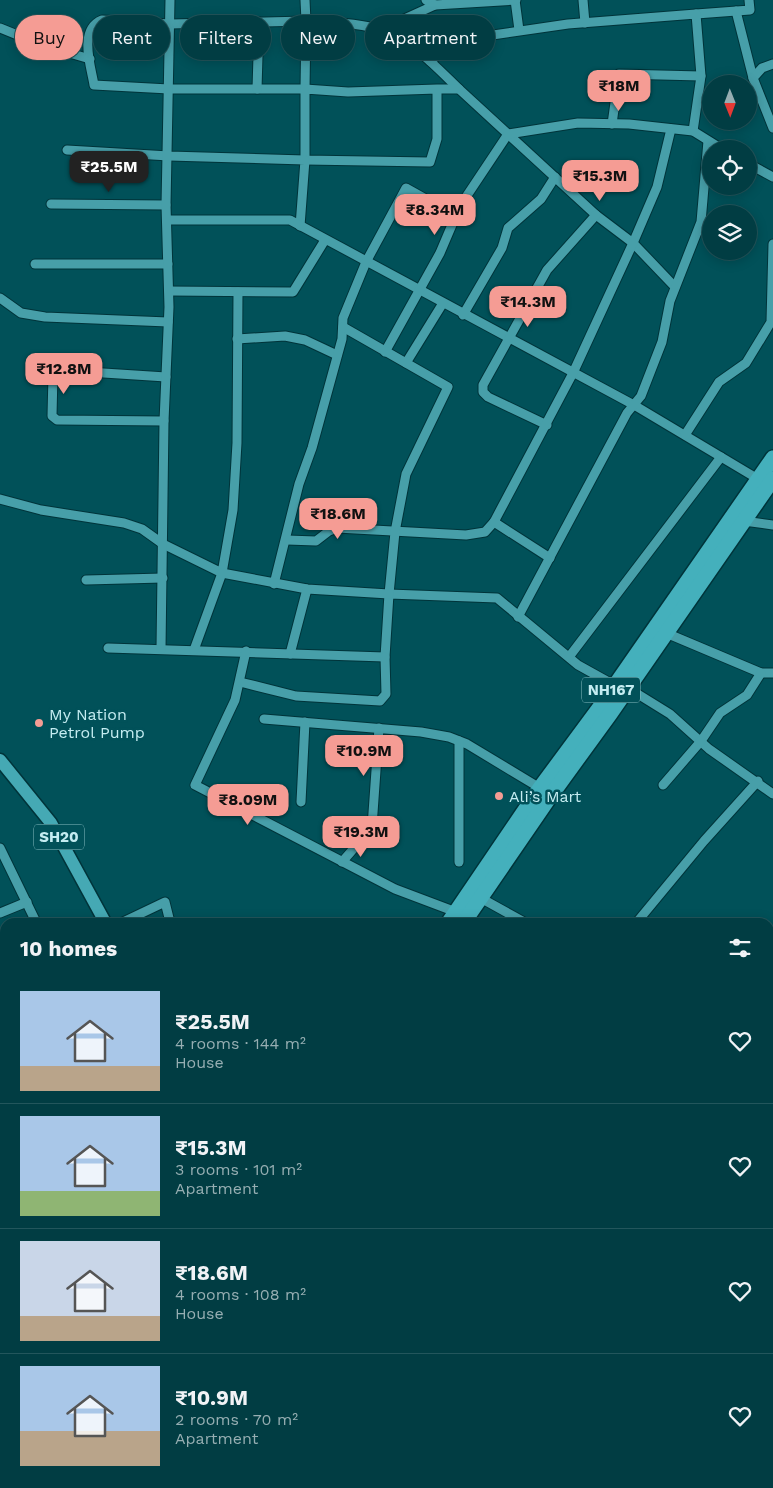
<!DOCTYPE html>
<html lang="en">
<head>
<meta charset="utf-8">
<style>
  :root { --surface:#013d43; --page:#0b444a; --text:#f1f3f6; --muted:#96aeb2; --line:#23565c; --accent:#f59c94 }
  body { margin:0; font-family:"Work Sans",sans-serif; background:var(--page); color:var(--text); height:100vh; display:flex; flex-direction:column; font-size:19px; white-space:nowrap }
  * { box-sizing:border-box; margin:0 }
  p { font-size:16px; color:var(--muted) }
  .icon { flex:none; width:28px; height:28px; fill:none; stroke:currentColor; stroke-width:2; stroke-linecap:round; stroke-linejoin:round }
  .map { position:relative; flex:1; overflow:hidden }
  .panel { position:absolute; left:0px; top:918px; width:774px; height:571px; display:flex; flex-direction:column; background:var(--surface); border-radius:15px 15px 0 0; box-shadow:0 2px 12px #0003,0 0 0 1px var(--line) }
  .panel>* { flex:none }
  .banner { position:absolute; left:15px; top:15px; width:500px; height:45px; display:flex; gap:10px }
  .needle { width:32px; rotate:179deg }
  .buttons { position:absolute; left:702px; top:75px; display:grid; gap:10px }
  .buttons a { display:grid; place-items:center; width:55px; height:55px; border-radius:50%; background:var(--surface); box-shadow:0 2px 12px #0003,0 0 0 1px var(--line); font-size:25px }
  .price { position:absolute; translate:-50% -42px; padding:0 11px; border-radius:10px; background:var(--accent); color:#111; font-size:16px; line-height:32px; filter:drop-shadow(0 1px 2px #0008) }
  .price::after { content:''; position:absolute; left:50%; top:30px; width:15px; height:11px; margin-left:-8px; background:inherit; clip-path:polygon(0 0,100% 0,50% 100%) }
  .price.current { background:#222; color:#fff }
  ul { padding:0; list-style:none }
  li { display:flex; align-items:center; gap:15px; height:125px; padding:0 20px }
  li+li { border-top:1px solid var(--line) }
  li span { display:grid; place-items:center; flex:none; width:140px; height:100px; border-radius:0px; color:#555 }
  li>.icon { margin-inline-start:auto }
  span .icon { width:60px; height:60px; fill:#fffc; stroke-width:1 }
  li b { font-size:21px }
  h2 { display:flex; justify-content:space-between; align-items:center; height:60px; padding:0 20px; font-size:21px }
  .chip { padding:0 18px; border-radius:22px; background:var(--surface); box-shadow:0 2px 12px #0003,0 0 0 1px var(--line); font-size:18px; line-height:45px }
  .chip.current { background:var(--accent); color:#111 }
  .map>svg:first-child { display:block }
</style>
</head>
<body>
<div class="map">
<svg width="773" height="1488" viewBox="0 0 773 1488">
  <rect width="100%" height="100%" fill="#015159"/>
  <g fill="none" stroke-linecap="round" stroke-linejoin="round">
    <defs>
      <g id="minor">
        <path d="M305 0 306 21C330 22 356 23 379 29 411 39 436 67 459 89"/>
        <polyline points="426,0 435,5"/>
        <polyline points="515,0 519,30"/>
        <polyline points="583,0 585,23"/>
        <polyline points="736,11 753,78"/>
        <polyline points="696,14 750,10 749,0"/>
        <path d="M102 20 170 24 306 21 305 89H169L94 85C91 66 78 30 102 20Z"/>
        <polyline points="0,28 42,45 90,59"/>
        <polyline points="380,30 435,5 516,0"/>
        <polyline points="430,61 452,45 472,38 568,24 696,14 701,76 693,131"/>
        <polyline points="773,64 762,68 753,78 773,128"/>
        <polyline points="257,89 259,22"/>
        <polyline points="437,89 348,92 305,89 305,160 430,162 437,139 437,89 459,89 596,215 633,243 675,287"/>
        <polyline points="612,124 619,74 701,76"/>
        <polyline points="67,150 169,156 305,160 300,226"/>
        <polyline points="749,164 773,177"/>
        <polyline points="51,204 166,205"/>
        <polyline points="168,220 290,220 634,405 758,479"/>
        <polyline points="35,264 168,264"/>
        <polyline points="169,291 293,292 325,240"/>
        <polyline points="0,298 21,313 45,317 168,322"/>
        <polyline points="463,315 502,248 508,228 541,199 555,177"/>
        <polyline points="237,339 285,336 305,340 337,355"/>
        <polyline points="385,352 440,253 460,206 508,134 578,123 629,124 693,131 722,149"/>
        <polyline points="406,363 443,303"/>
        <polyline points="164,421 57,420 52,416 53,374 57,370 166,377"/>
        <polyline points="547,425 488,397 483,392 483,385 547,270 596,215"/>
        <polyline points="685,435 719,382 746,363 771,322 773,244"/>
        <polyline points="0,499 41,510 124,523 142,529 163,544 222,573 233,510 237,443 238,292"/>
        <polyline points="744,521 773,525"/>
        <polyline points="287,540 316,541 329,531 337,528 466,535 485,532 494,522"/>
        <polyline points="550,558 494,522 573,373 633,243 657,187 671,129"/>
        <polyline points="86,580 163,578"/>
        <polyline points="274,584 299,484 312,448 342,339 343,318 366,262 406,188 456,216"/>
        <polyline points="518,617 627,413 641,396 662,342 670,301 701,222 708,141"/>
        <polyline points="666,633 761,673 773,673"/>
        <polyline points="108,648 385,657 389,594 497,598 578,665 614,685"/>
        <polyline points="161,649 164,421 169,307 166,205 170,0"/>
        <polyline points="194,650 222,573 307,589 389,594 395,532 406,474 448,387 343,327"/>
        <polyline points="246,651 235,700 195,785 395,889 456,912"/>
        <polyline points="290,654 307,589"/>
        <polyline points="569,657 721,457"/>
        <polyline points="240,682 296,696 380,701 386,694 385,657"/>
        <polyline points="628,688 670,714 709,749 773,794"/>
        <polyline points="264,719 421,732 449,737 467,744 540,788"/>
        <polyline points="459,741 459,862"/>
        <polyline points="663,785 701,741 720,713 747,695 761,673"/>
        <polyline points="301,802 305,722"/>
        <polyline points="372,827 379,728"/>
        <polyline points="0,848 36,922"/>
        <polyline points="342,862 362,839"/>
        <polyline points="477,896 524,922"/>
        <polyline points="0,913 27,902"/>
        <polyline points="123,922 165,902 170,922"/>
        <polyline points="637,922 704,841 758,781"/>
        <polyline points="769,1086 773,1088"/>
        <polyline points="0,1094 5,1094"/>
        <polyline points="0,1149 5,1149"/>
        <polyline points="769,1228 773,1198"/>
        <polyline points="0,1260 5,1260"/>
        <polyline points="0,1332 5,1333"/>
        <polyline points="769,1345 773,1353"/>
        <polyline points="0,1447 5,1447"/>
        <polyline points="769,1448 773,1448"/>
        <polyline points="769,1462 773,1462"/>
        <polyline points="117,1484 117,1488"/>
        <polyline points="399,1484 399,1488"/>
        <polyline points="540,1484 540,1488"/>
        <polyline points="764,1484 764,1488"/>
        <polyline points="442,1488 443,1484"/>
        <polyline points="643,1488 643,1484"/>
        <polyline points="721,1488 721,1484"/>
      </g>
      <polyline id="major" points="0,760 51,823 105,922"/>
      <g id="highway">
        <polyline points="449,922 540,788 600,707 773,458"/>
        <polyline points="464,922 549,798 610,714 773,479"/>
        <polyline points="276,1488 277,1484"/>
      </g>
    </defs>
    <use href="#minor" stroke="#00343a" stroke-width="11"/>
    <use href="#major" stroke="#00343a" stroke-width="15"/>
    <use href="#highway" stroke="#00343a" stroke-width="18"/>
    <use href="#minor" stroke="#479fa9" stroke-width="9"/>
    <use href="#major" stroke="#45a9b4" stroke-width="12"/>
    <use href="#highway" stroke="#44b0bc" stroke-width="15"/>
  </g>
  <g fill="#f59c94" stroke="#015159" stroke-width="2">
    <circle cx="39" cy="723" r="5"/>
    <circle cx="499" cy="796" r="5"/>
  </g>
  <g text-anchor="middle" stroke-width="5" stroke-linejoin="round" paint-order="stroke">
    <g fill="#015159" stroke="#8abec3" stroke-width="1">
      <rect x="582" y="677.5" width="58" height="25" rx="4"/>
      <rect x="34" y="824.5" width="50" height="25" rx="4"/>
    </g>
    <g font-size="15" font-weight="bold" fill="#c4ecf1">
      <text x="611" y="695">NH167</text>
      <text x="59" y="842">SH20</text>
    </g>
    <g font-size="16" fill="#c4ecf1" stroke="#015159" text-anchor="start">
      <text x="49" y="720">My Nation<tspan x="49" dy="18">Petrol Pump</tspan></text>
      <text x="509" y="802">Ali’s Mart</text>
    </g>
  </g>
</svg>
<div class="buttons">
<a><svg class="needle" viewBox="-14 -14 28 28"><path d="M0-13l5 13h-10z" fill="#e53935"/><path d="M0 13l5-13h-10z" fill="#96aeb2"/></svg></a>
<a><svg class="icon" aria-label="locate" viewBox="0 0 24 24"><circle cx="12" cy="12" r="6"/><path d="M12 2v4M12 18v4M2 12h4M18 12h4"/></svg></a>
<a><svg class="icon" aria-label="layers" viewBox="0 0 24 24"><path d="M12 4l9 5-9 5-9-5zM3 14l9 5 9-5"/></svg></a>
</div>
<b class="price" style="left:619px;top:112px">₹18M</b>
<b class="price current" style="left:109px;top:193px">₹25.5M</b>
<b class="price" style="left:600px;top:202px">₹15.3M</b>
<b class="price" style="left:435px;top:236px">₹8.34M</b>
<b class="price" style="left:528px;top:328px">₹14.3M</b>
<b class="price" style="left:64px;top:395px">₹12.8M</b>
<b class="price" style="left:338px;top:540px">₹18.6M</b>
<b class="price" style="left:364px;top:777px">₹10.9M</b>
<b class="price" style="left:248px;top:826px">₹8.09M</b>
<b class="price" style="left:361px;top:858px">₹19.3M</b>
<div class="banner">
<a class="chip current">Buy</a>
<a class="chip">Rent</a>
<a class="chip">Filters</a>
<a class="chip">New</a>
<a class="chip">Apartment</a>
</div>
<section class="panel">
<h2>10 homes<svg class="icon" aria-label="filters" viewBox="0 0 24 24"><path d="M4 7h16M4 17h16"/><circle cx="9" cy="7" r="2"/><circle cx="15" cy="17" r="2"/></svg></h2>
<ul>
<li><span style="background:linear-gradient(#a9c7e8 75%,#b9a48a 0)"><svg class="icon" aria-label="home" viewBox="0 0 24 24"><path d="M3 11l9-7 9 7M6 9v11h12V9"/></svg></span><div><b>₹25.5M</b><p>4 rooms · 144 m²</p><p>House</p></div><svg class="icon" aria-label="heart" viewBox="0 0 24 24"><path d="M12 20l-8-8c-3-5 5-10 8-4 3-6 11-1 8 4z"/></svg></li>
<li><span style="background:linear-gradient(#a9c7e8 75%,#8fb573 0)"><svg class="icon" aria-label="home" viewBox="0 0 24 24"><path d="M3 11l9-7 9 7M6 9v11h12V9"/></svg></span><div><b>₹15.3M</b><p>3 rooms · 101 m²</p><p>Apartment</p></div><svg class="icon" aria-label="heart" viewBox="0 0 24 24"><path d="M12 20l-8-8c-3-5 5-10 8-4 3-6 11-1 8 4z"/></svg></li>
<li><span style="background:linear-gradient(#c9d6e8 75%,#b9a48a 0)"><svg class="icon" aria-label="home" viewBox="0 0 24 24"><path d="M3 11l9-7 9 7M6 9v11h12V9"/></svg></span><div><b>₹18.6M</b><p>4 rooms · 108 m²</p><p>House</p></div><svg class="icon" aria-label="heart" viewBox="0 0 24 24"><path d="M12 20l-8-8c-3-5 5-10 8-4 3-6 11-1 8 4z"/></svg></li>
<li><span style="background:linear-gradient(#a9c7e8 65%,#b9a48a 0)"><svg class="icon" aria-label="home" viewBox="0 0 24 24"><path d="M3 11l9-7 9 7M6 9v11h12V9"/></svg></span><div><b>₹10.9M</b><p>2 rooms · 70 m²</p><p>Apartment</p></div><svg class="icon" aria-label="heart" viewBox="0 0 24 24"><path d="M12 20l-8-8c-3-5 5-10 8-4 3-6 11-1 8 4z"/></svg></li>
</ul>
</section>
</div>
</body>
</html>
